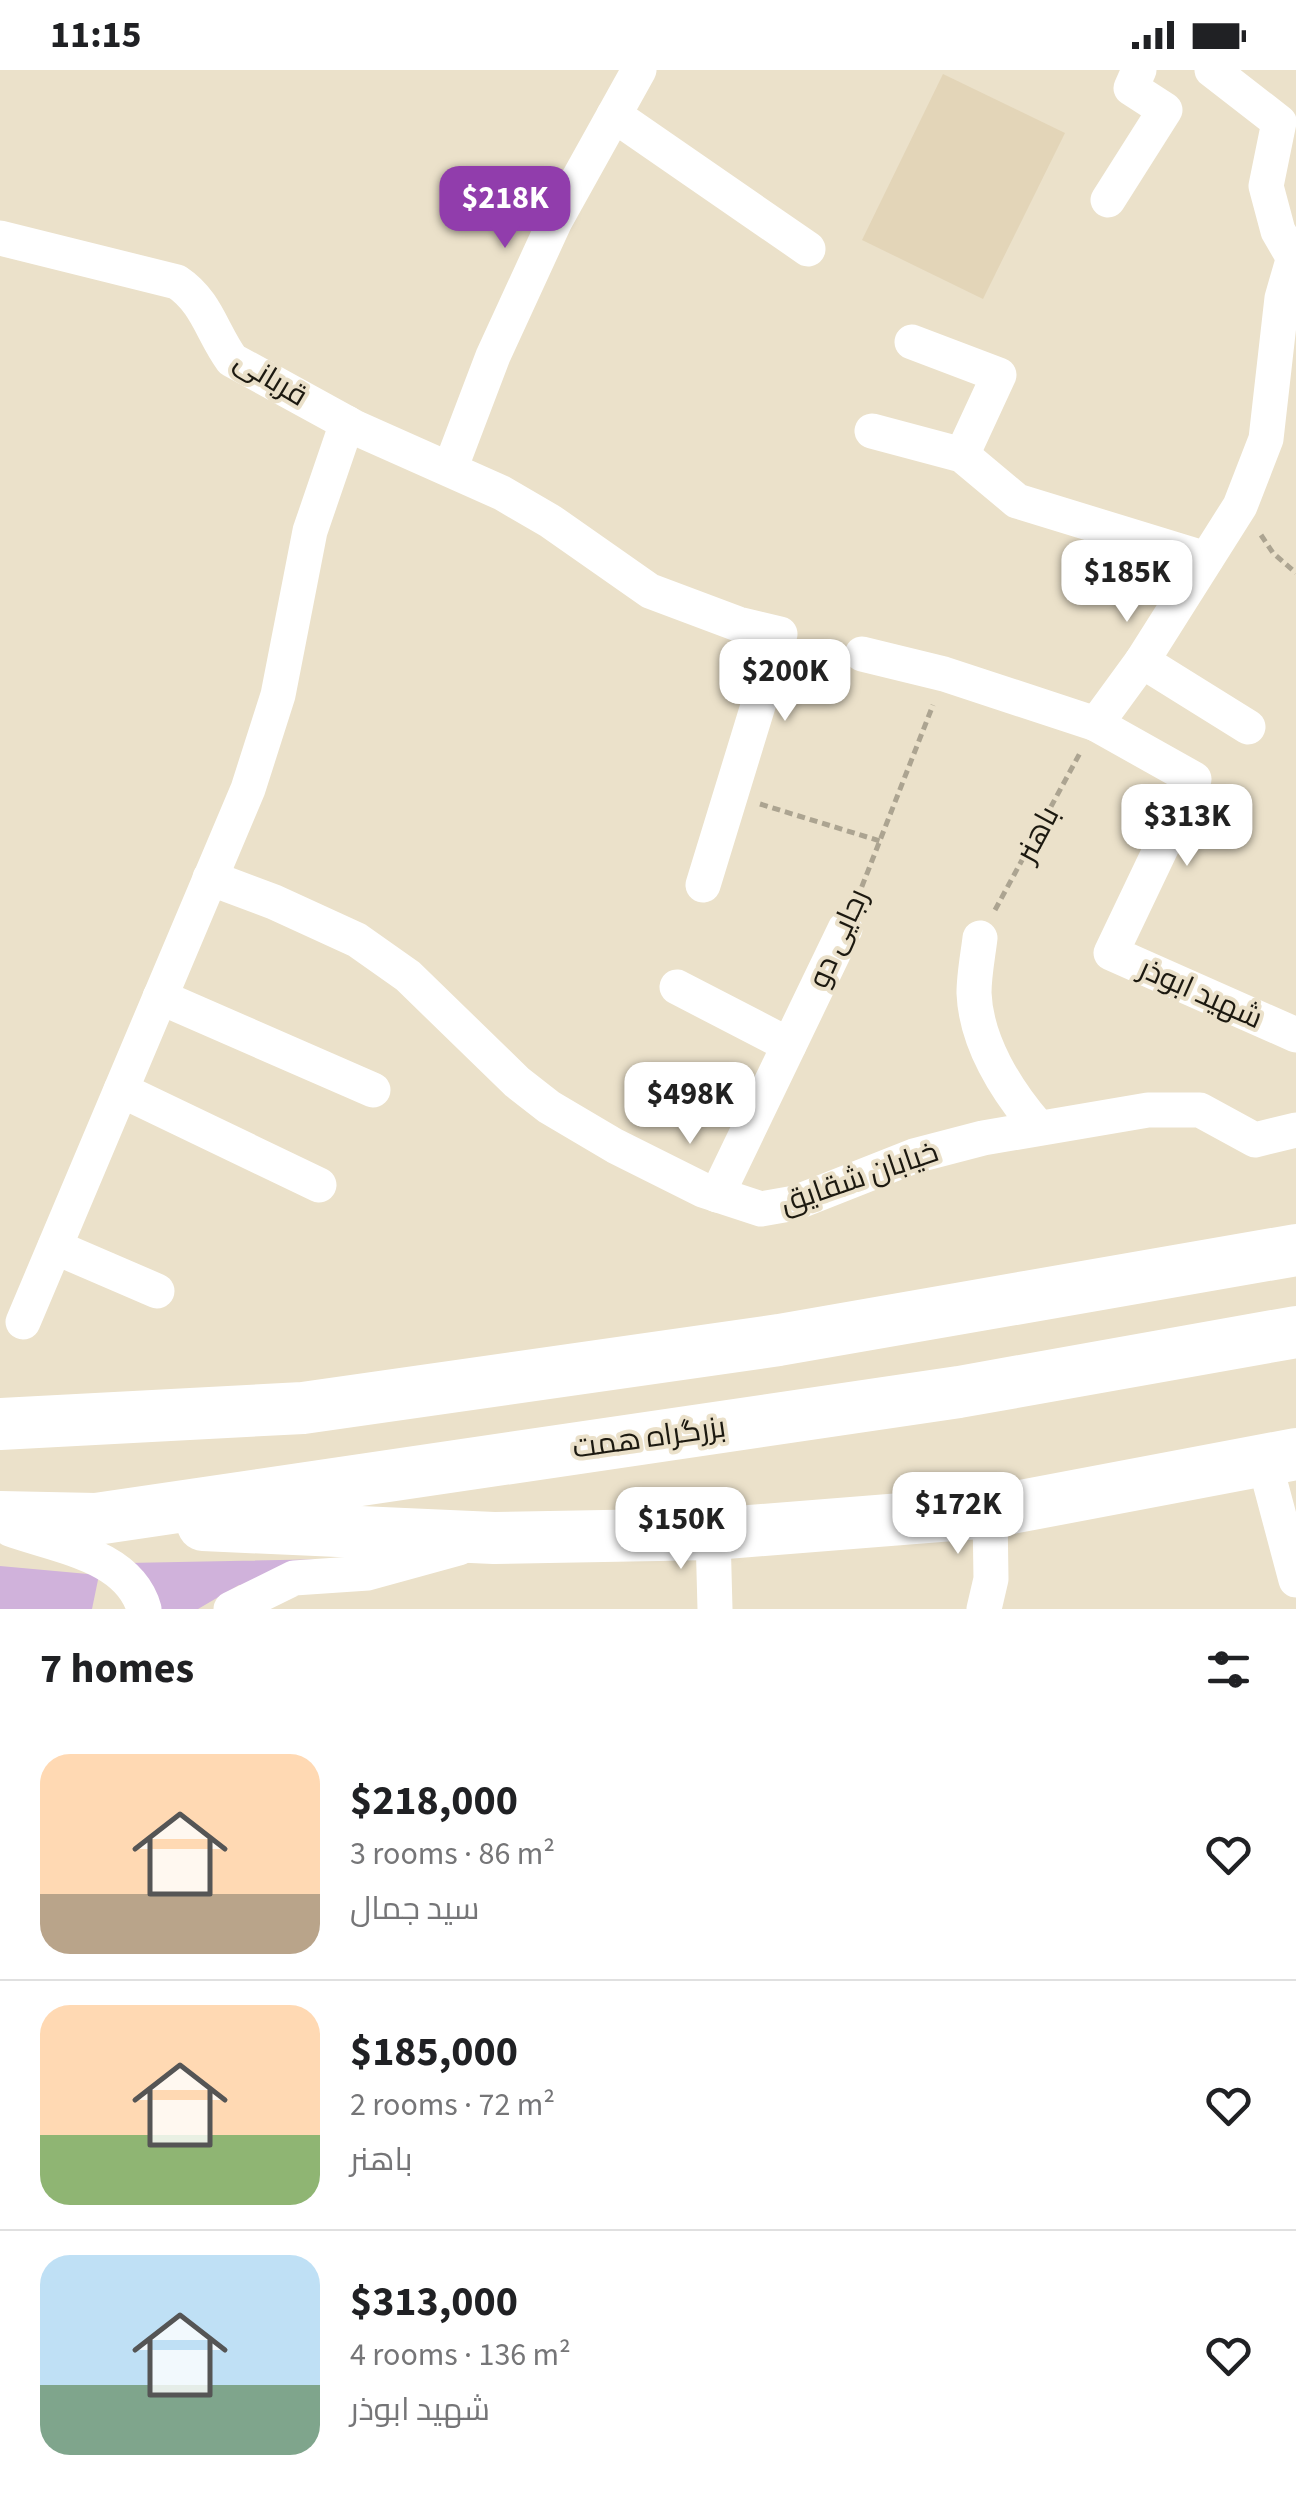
<!DOCTYPE html>
<html lang="en">
<head>
<meta charset="utf-8">
<style>
  :root { --surface:#fff; --page:#f2f2f2; --text:#202124; --muted:#757577; --line:#e0e0e0; --accent:#913dac }
  body { margin:0; font-family:"Source Sans 3",Cairo,sans-serif; background:var(--page); color:var(--text); height:100vh; display:flex; flex-direction:column; font-size:38px; white-space:nowrap }
  * { box-sizing:border-box; margin:0 }
  p { font-size:32px; color:var(--muted) }
  .icon { flex:none; width:55px; height:55px; fill:none; stroke:currentColor; stroke-width:2; stroke-linecap:round; stroke-linejoin:round }
  .map { position:relative; height:1539px; overflow:hidden }
  .sheet { display:flex; flex-direction:column; background:var(--surface); flex:1 }
  .sheet>* { flex:none }
  .price { position:absolute; translate:-50% -85px; padding:0 22px; border-radius:20px; background:#fff; color:#222; font-size:32px; line-height:65px; filter:drop-shadow(0 2px 5px #0008) }
  .price::after { content:''; position:absolute; left:50%; top:60px; width:30px; height:22px; margin-left:-15px; background:inherit; clip-path:polygon(0 0,100% 0,50% 100%) }
  .price.active { background:var(--accent); color:#fff }
  ul { padding:0; list-style:none }
  li { display:flex; align-items:center; gap:30px; height:250px; padding:0 40px }
  li+li { border-top:2px solid var(--line) }
  li span { display:grid; place-items:center; flex:none; width:280px; height:200px; border-radius:30px; color:#555 }
  li>.icon { margin-inline-start:auto }
  span .icon { width:120px; height:120px; fill:#fffc; stroke-width:1 }
  li b { font-size:42px }
  h2 { display:flex; justify-content:space-between; align-items:center; height:120px; padding:0 40px; font-size:42px }
  .status { display:flex; justify-content:space-between; align-items:center; height:70px; padding:0 50px; background:var(--surface); direction:ltr }
  .status svg { height:28px; fill:currentColor }
  .map>svg:first-child { display:block }
</style>
</head>
<body>
<div class="status"><b>11:15</b><svg viewBox="0 0 49 12"><path d="M0 12V9h3v3zM5 12V6h3v6zM10 12V3h3v9zM15 12V0h3v12zM26 1h20v11H26zM47 4h2v5h-2z"/></svg></div>
<div class="map">
<svg width="1296" height="1539" viewBox="0 0 1296 1539">
  <rect width="100%" height="100%" fill="#ebe1ca"/>
  <polygon fill="#e3d5b8" points="943,4 1065,63 983,229 862,170"/>
  <g fill="#d0b2db">
    <polygon points="332,1489 250,1515 239,1515 198,1539 153,1539 127,1493"/>
    <polygon points="0,1496 99,1505 92,1539 0,1539"/>
  </g>
  <g fill="none" stroke-linecap="round" stroke-linejoin="round">
    <g stroke="#aca491" stroke-width="5" stroke-dasharray="8 5" stroke-linecap="butt">
      <polyline points="1261,465 1273,483 1296,503"/>
      <polyline points="760,734 880,771"/>
      <polyline points="857,829 933,635"/>
      <polyline points="995,840 1080,683"/>
    </g>
    <g stroke="#fff" stroke-width="35">
      <polyline points="1212,0 1279,52 1266,116 1278,161 1296,192"/>
      <polyline points="614,45 808,179"/>
      <polyline points="1108,130 1165,40 1131,18 1139,0"/>
      <path d="M0 168 177 212C207 232 212 263 232 290L356 358 502 423 550 451 650 521 738 554 780 564 703 815"/>
      <polyline points="912,272 999,305 962,385"/>
      <polyline points="872,361 962,385 1017,431 1206,489"/>
      <polyline points="450,399 493,286 555,151 639,0"/>
      <polyline points="862,584 944,604 1096,654 1194,709 1111,883 1296,965"/>
      <polyline points="1142,591 1248,657"/>
      <polyline points="1096,654 1142,591 1240,436 1266,369 1282,228 1293,190"/>
      <polyline points="210,808 274,832 357,870 408,906 517,1012 549,1037 615,1076 703,1120 761,1139 795,1133 914,1086 983,1068 1148,1040 1200,1040 1255,1070 1296,1060"/>
      <path d="M980 868C978 885 974 905 974 923 976 972 1006 1020 1037 1056"/>
      <polyline points="677,917 789,975"/>
      <polyline points="160,927 373,1020"/>
      <polyline points="121,1020 319,1115"/>
      <polyline points="717,1125 845,859"/>
      <polyline points="55,1177 157,1221"/>
      <polyline points="23,1252 248,719 278,625 310,461 347,353"/>
      <polyline points="1264,1390 1296,1510"/>
      <path d="M10 1459C57 1476 129 1485 144 1539"/>
      <polyline points="713,1464 715,1539"/>
      <polyline points="231,1539 294,1508 368,1503 459,1478"/>
      <polyline points="984,1539 991,1509 990,1442"/>
    </g>
    <g stroke="#fff" stroke-width="52">
      <polyline points="0,1354 303,1338 779,1270 1296,1180"/>
      <polyline points="0,1447 96,1449 959,1322 1296,1262"/>
      <polyline points="203,1455 494,1468 713,1464 990,1442 1296,1384"/>
    </g>
  </g>
  <g text-anchor="middle" stroke-width="8" stroke-linejoin="round" paint-order="stroke">
    <g font-size="30" fill="#1c1910" stroke="#ebe1ca">
      <text transform="translate(271 308) rotate(31)" y="10">قربانی</text>
      <text transform="translate(1037 764) rotate(-62)" y="10">باهنر</text>
      <text transform="translate(838 868) rotate(-66)" y="10">رجایی دو</text>
      <text transform="translate(1201 923) rotate(24)" y="10">شهید ابوذر</text>
      <text transform="translate(859 1107) rotate(-19)" y="10">خیابان شقایق</text>
      <text transform="translate(649 1367) rotate(-8)" y="10">بزرگراه همت</text>
    </g>
  </g>
</svg>
<b class="price active" style="left:505px;top:181px">$218K</b>
<b class="price" style="left:1127px;top:555px">$185K</b>
<b class="price" style="left:785px;top:654px">$200K</b>
<b class="price" style="left:1187px;top:799px">$313K</b>
<b class="price" style="left:690px;top:1077px">$498K</b>
<b class="price" style="left:958px;top:1487px">$172K</b>
<b class="price" style="left:681px;top:1502px">$150K</b>
</div>
<section class="sheet">
<h2>7 homes<svg class="icon" aria-label="filters" viewBox="0 0 24 24"><path d="M4 7h16M4 17h16"/><circle cx="9" cy="7" r="2"/><circle cx="15" cy="17" r="2"/></svg></h2>
<ul>
<li><span style="background:linear-gradient(#ffd9b3 70%,#b9a48a 0)"><svg class="icon" aria-label="home" viewBox="0 0 24 24"><path d="M3 11l9-7 9 7M6 9v11h12V9"/></svg></span><div><b>$218,000</b><p>3 rooms · 86 m²</p><p>سید جمال</p></div><svg class="icon" aria-label="heart" viewBox="0 0 24 24"><path d="M12 20l-8-8c-3-5 5-10 8-4 3-6 11-1 8 4z"/></svg></li>
<li><span style="background:linear-gradient(#ffd9b3 65%,#8fb573 0)"><svg class="icon" aria-label="home" viewBox="0 0 24 24"><path d="M3 11l9-7 9 7M6 9v11h12V9"/></svg></span><div><b>$185,000</b><p>2 rooms · 72 m²</p><p>باهنر</p></div><svg class="icon" aria-label="heart" viewBox="0 0 24 24"><path d="M12 20l-8-8c-3-5 5-10 8-4 3-6 11-1 8 4z"/></svg></li>
<li><span style="background:linear-gradient(#bfe0f5 65%,#7fa58c 0)"><svg class="icon" aria-label="home" viewBox="0 0 24 24"><path d="M3 11l9-7 9 7M6 9v11h12V9"/></svg></span><div><b>$313,000</b><p>4 rooms · 136 m²</p><p>شهید ابوذر</p></div><svg class="icon" aria-label="heart" viewBox="0 0 24 24"><path d="M12 20l-8-8c-3-5 5-10 8-4 3-6 11-1 8 4z"/></svg></li>
</ul>
</section>
</body>
</html>
